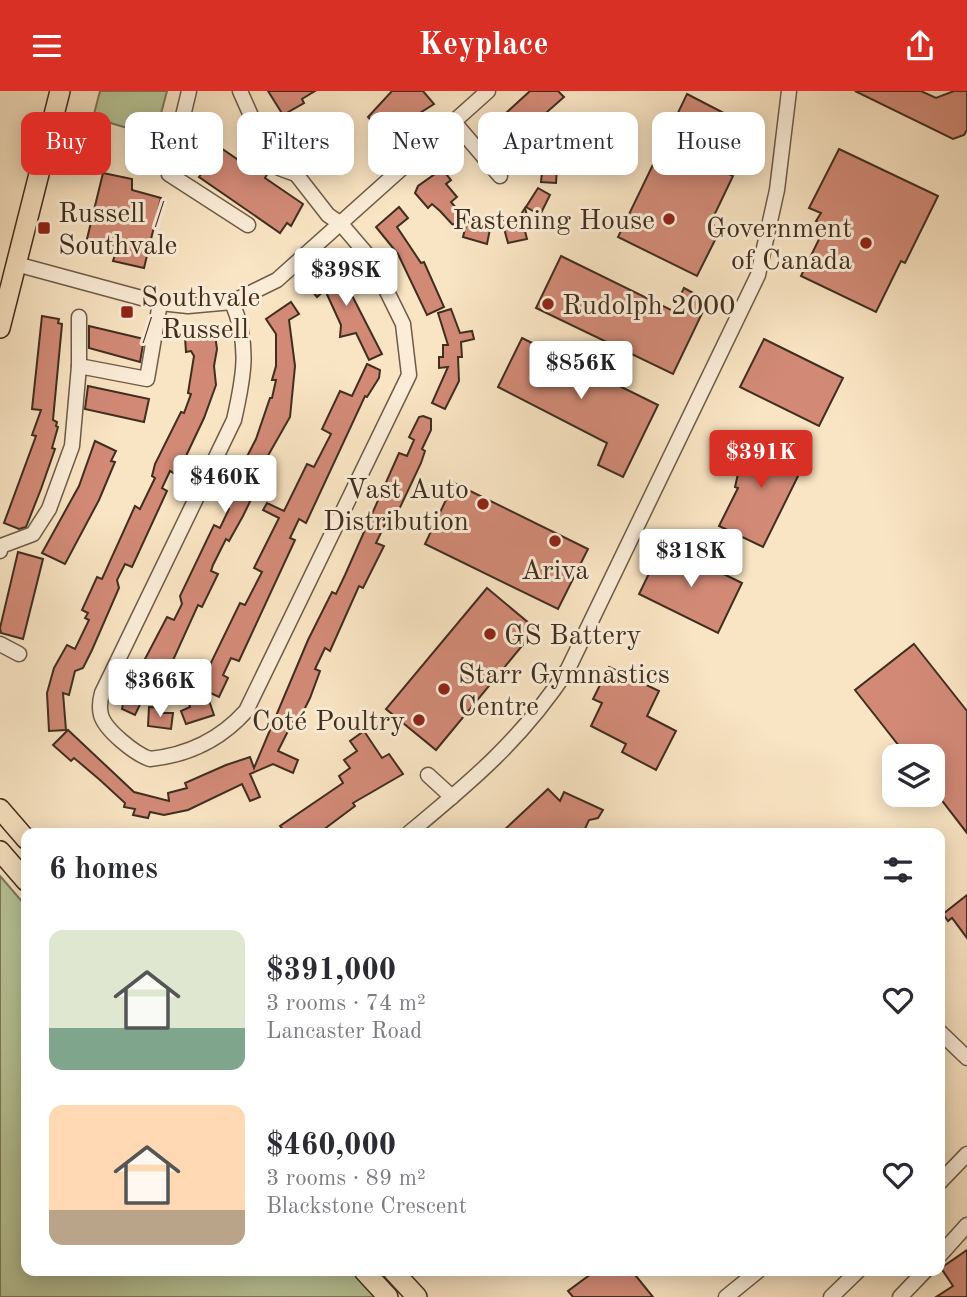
<!DOCTYPE html>
<html lang="en">
<head>
<meta charset="utf-8">
<style>
  :root { --surface:#fff; --page:#f2f2f3; --text:#2b2b33; --muted:#7c7c81; --accent:#d93025 }
  body { margin:0; font-family:"Old Standard TT",serif; background:var(--page); color:var(--text); height:100vh; display:flex; flex-direction:column; font-size:26px; white-space:nowrap }
  * { box-sizing:border-box; margin:0 }
  p { font-size:23px; color:var(--muted) }
  .icon { flex:none; width:38px; height:38px; fill:none; stroke:currentColor; stroke-width:2; stroke-linecap:round; stroke-linejoin:round }
  .map { position:relative; flex:1; overflow:hidden }
  .sheet { position:absolute; left:21px; top:737px; width:924px; height:448px; display:flex; flex-direction:column; background:var(--surface); border-radius:14px; box-shadow:0 4px 18px #0003 }
  .sheet>* { flex:none }
  .guide { position:absolute; left:21px; top:21px; width:926px; height:63px; display:flex; gap:14px }
  .fabs { position:absolute; left:882px; top:653px; display:grid; gap:14px }
  .fabs a { display:grid; place-items:center; width:63px; height:63px; border-radius:14px; background:var(--surface); box-shadow:0 4px 18px #0003; font-size:35px }
  .price { position:absolute; translate:-50% -60px; padding:0 16px; border-radius:7px; background:#fff; color:#222; font-size:23px; line-height:46px; filter:drop-shadow(0 2px 4px #0008) }
  .price::after { content:''; position:absolute; left:50%; top:42px; width:21px; height:16px; margin-left:-10px; background:inherit; clip-path:polygon(0 0,100% 0,50% 100%) }
  .price.on { background:var(--accent); color:#fff }
  ul { padding:0; list-style:none }
  li { display:flex; align-items:center; gap:21px; height:175px; padding:0 28px }
  li span { display:grid; place-items:center; flex:none; width:196px; height:140px; border-radius:14px; color:#555 }
  li>.icon { margin-inline-start:auto }
  span .icon { width:84px; height:84px; fill:#fffc; stroke-width:1 }
  li b { font-size:30px }
  h2 { display:flex; justify-content:space-between; align-items:center; height:84px; padding:0 28px; font-size:30px }
  .tag { padding:0 24px; border-radius:14px; background:var(--surface); box-shadow:0 4px 18px #0003; font-size:24px; line-height:63px }
  .tag.on { background:var(--accent); color:#fff }
  header { display:flex; justify-content:space-between; align-items:center; height:91px; padding:0 28px; background:var(--accent); color:#fff; font-size:32px; font-weight:800 }
  .map>svg:first-child { display:block }
</style>
</head>
<body>
<header><svg class="icon" aria-label="menu" viewBox="0 0 24 24"><path d="M4 6h16M4 12h16M4 18h16"/></svg>Keyplace<svg class="icon" aria-label="share" viewBox="0 0 24 24"><path d="M12 15V3M7 8l5-5 5 5M5 13v7h14v-7"/></svg></header>
<div class="map">
<svg width="967" height="1206" viewBox="0 0 967 1206">
  <rect width="100%" height="100%" fill="#f9e4c3"/>
  <filter id="stains"><feTurbulence type="fractalNoise" baseFrequency=".00286" numOctaves="4"/><feColorMatrix values="0 0 0 0 .2 0 0 0 0 .09 0 0 0 0 .02 0 0 0 .5 -.17"/></filter>
  <radialGradient id="worn" r=".72"><stop offset=".6" stop-color="#630" stop-opacity="0"/><stop offset="1" stop-color="#630" stop-opacity=".3"/></radialGradient>
  <g fill="#b8c598" stroke="#7c7a5c" stroke-width="2">
    <polygon points="100,0 167,0 155,45 93,27"/>
    <polygon points="0,785 26,815 26,1180 354,1180 377,1206 0,1206"/>
  </g>
  <g fill="#d28a77" stroke="#402e1f" stroke-width="2">
    <polygon points="268,0 315,0 302,8 304,12 283,24"/>
    <polygon points="392,0 423,0 434,13 412,27 394,49 385,38 381,41 368,26"/>
    <polygon points="530,0 558,0 564,6 539,28 551,42 531,59 510,36 504,42 495,32"/>
    <polygon points="855,0 921,0 936,7 954,0 967,0 967,39 964,44 953,48"/>
    <polygon points="687,3 745,33 722,80 733,85 710,133 721,137 697,185 618,146"/>
    <polygon points="218,55 256,81 260,76 262,78 268,82 265,87 303,113 291,135 287,132 280,142 199,86 206,77 202,74"/>
    <polygon points="839,58 938,105 905,172 901,170 876,221 801,185 826,134 816,130 821,122 809,117"/>
    <polygon points="544,61 558,62 556,92 541,91"/>
    <polygon points="442,78 451,89 446,93 457,106 451,111 463,125 453,134 440,120 432,113 428,117 415,102 418,95"/>
    <polygon points="103,82 132,88 132,99 161,107 144,177 113,170 116,160 86,152"/>
    <polygon points="538,97 550,104 540,124 526,116"/>
    <polygon points="399,116 408,127 397,136 421,172 424,171 444,216 427,224 398,163 376,136"/>
    <polygon points="525,117 530,135 524,136 527,148 508,152 502,130 520,125"/>
    <polygon points="476,129 491,133 487,153 463,146 467,130 474,137"/>
    <polygon points="561,165 673,220 684,197 708,210 673,283 536,217"/>
    <polygon points="336,171 345,182 342,185 382,263 369,269 356,242 340,246 341,234 325,199 317,206 308,195"/>
    <polygon points="291,211 299,223 289,229 295,275 290,326 257,384 262,386 243,425 229,450 226,448 213,474 211,480 218,483 202,516 198,514 165,587 155,582 135,624 122,618 124,608 167,526 174,529 182,513 180,505 214,434 220,437 229,418 222,414 256,348 270,307 272,307 276,289 272,289 276,275 276,243 266,228"/>
    <polygon points="451,218 460,242 472,240 474,248 461,251 462,266 458,266 459,290 445,318 432,312 448,276 439,277 439,266 443,266 443,254 448,254 438,222"/>
    <polygon points="42,225 59,228 58,232 62,233 53,329 57,331 56,335 58,336 52,357 55,358 41,398 26,436 19,438 4,432 36,345 32,344 41,319 32,318"/>
    <polygon points="89,235 144,248 140,271 89,257"/>
    <polygon points="200,242 200,245 215,244 217,258 214,275 216,294 204,327 177,384 170,380 162,397 167,400 132,476 125,473 117,489 119,497 92,559 83,577 75,580 69,604 63,602 66,639 49,640 47,602 54,577 67,554 75,558 89,529 85,527 88,522 82,519 97,486 102,488 135,415 140,418 155,387 152,385 155,373 181,321 184,322 191,303 188,302 194,265 191,260 186,261 185,247 186,244"/>
    <polygon points="522,247 658,314 623,386 598,374 607,352 498,296"/>
    <polygon points="764,248 843,287 819,335 740,296"/>
    <polygon points="367,273 380,279 379,287 367,306 365,305 306,432 299,428 290,447 295,449 239,570 231,567 223,584 228,587 219,606 204,599 210,587 205,584 240,512 245,514 262,481 254,477 279,427 263,419 267,412 284,420 307,373 314,376 331,343 322,338 340,300 352,305"/>
    <polygon points="88,295 149,308 144,331 85,318"/>
    <polygon points="423,325 431,328 431,339 422,358 425,360 421,372 395,427 389,425 376,452 384,455 363,497 359,495 330,560 325,557 315,578 320,580 310,607 297,633 293,630 278,660 298,669 293,682 273,673 250,683 260,706 250,710 242,693 188,719 164,724 150,721 148,727 133,724 135,718 124,716 125,712 100,689 74,667 71,670 53,654 68,639 134,701 169,710 168,702 187,697 185,692 226,674 250,666 254,677 308,549 332,501 336,503 345,484 399,362 407,365 414,349 409,346 419,326"/>
    <polygon points="747,343 805,371 763,456 719,435 738,397 735,396"/>
    <polygon points="95,350 116,360 111,370 115,371 99,409 65,473 42,462 79,395"/>
    <polygon points="454,392 588,458 558,518 425,453"/>
    <polygon points="663,454 688,466 690,463 698,467 697,470 742,492 718,542 639,503"/>
    <polygon points="18,461 43,468 23,548 1,542 0,537"/>
    <polygon points="487,497 536,538 436,659 386,618"/>
    <polygon points="914,553 967,620 967,742 933,698 933,665 907,665 855,599"/>
    <polygon points="609,576 659,600 647,625 676,640 656,679 622,661 626,653 591,635 602,612 593,608"/>
    <polygon points="206,601 214,624 186,633 181,620 190,616 188,609"/>
    <polygon points="149,616 162,617 161,622 173,622 171,638 148,635"/>
    <polygon points="364,640 382,667 389,663 403,683 353,712 355,715 319,742 286,742 280,735 343,692 339,685 350,677 344,669 357,660 350,650"/>
    <polygon points="548,698 560,710 564,701 603,719 598,727 589,729 583,742 501,742"/>
    <polygon points="967,804 967,847 952,827 948,830 943,823"/>
    <polygon points="967,1159 967,1206 936,1206 953,1195 941,1177"/>
    <polygon points="595,1180 632,1180 653,1206 573,1206 568,1200"/>
  </g>
  <g fill="none" stroke-linecap="round" stroke-linejoin="round">
    <defs>
      <g id="minor">
        <polyline points="189,0 169,83 248,134"/>
        <polyline points="454,31 500,85"/>
        <polyline points="52,32 86,53"/>
        <path d="M256 36C262 70 263 72 296 83"/>
        <polyline points="16,173 160,212 188,215 232,211 277,189 488,0"/>
        <path d="M232 211C250 254 244 285 234 329L102 602C100 609 99 616 101 624 105 639 135 663 150 668 189 664 220 649 246 620L409 284 403 233 371 168 341 133 328 124 296 83 287 64 256 36 240 0"/>
        <polyline points="79,275 79,226"/>
        <polyline points="0,460 1,455 33,443 49,418 72,355 79,275 147,288 160,212"/>
        <polyline points="0,553 19,563"/>
        <polyline points="428,684 452,706"/>
        <path d="M409 742C472 690 523 647 568 578L758 184 777 99 789 0"/>
        <polyline points="940,941 967,967"/>
        <polyline points="940,1091 967,1063"/>
        <polyline points="940,1164 967,1134"/>
        <polyline points="726,1206 758,1180"/>
        <polyline points="831,1206 858,1180"/>
        <polyline points="900,1206 925,1180"/>
      </g>
      <g id="major">
        <polyline points="0,237 60,0"/>
        <polyline points="0,718 26,748"/>
        <polyline points="0,760 26,790"/>
        <polyline points="364,1180 388,1206"/>
        <polyline points="393,1180 417,1206"/>
      </g>
    </defs>
    <use href="#minor" stroke="#6e5c48" stroke-width="17"/>
    <use href="#major" stroke="#402e1f" stroke-width="22"/>
    <use href="#minor" stroke="#fbedd8" stroke-width="14"/>
    <use href="#major" stroke="#f9e4c3" stroke-width="19"/>
  </g>
  <g fill="#8f2418" stroke="#fbedd8" stroke-width="2.5">
    <circle cx="669" cy="128" r="7"/>
    <rect x="37" y="130" width="14" height="14" rx="3.5"/>
    <circle cx="866" cy="152" r="7"/>
    <circle cx="548" cy="213" r="7"/>
    <rect x="120" y="214" width="14" height="14" rx="3.5"/>
    <circle cx="483" cy="413" r="7"/>
    <circle cx="555" cy="450" r="7"/>
    <circle cx="490" cy="543" r="7"/>
    <circle cx="444" cy="598" r="7"/>
    <circle cx="419" cy="629" r="7"/>
  </g>
  <g text-anchor="middle" stroke-width="6" stroke-linejoin="round" paint-order="stroke">
    <g font-size="28" fill="#402e1f" stroke="#fbedd8" text-anchor="start">
      <text x="58" y="131">Russell /<tspan x="58" dy="32">Southvale</tspan></text>
      <text x="655" y="138" text-anchor="end">Fastening House</text>
      <text x="852" y="146" text-anchor="end">Government<tspan x="852" dy="32">of Canada</tspan></text>
      <text x="141" y="215">Southvale<tspan x="141" dy="32">/ Russell</tspan></text>
      <text x="562" y="223">Rudolph 2000</text>
      <text x="469" y="407" text-anchor="end">Vast Auto<tspan x="469" dy="32">Distribution</tspan></text>
      <text x="555" y="488" text-anchor="middle">Ariva</text>
      <text x="504" y="553">GS Battery</text>
      <text x="458" y="592">Starr Gymnastics<tspan x="458" dy="32">Centre</tspan></text>
      <text x="405" y="639" text-anchor="end">Coté Poultry</text>
    </g>
  </g>
  <rect width="100%" height="100%" filter="url(#stains)"/>
  <rect width="100%" height="100%" fill="url(#worn)"/>
</svg>
<div class="fabs">
<a><svg class="icon" aria-label="layers" viewBox="0 0 24 24"><path d="M12 4l9 5-9 5-9-5zM3 14l9 5 9-5"/></svg></a>
</div>
<b class="price" style="left:346px;top:217px">$398K</b>
<b class="price" style="left:581px;top:310px">$856K</b>
<b class="price on" style="left:761px;top:399px">$391K</b>
<b class="price" style="left:225px;top:424px">$460K</b>
<b class="price" style="left:691px;top:498px">$318K</b>
<b class="price" style="left:160px;top:628px">$366K</b>
<div class="guide">
<a class="tag on">Buy</a>
<a class="tag">Rent</a>
<a class="tag">Filters</a>
<a class="tag">New</a>
<a class="tag">Apartment</a>
<a class="tag">House</a>
</div>
<section class="sheet">
<h2>6 homes<svg class="icon" aria-label="filters" viewBox="0 0 24 24"><path d="M4 7h16M4 17h16"/><circle cx="9" cy="7" r="2"/><circle cx="15" cy="17" r="2"/></svg></h2>
<ul>
<li><span style="background:linear-gradient(#dfe7d0 70%,#7fa58c 0)"><svg class="icon" aria-label="home" viewBox="0 0 24 24"><path d="M3 11l9-7 9 7M6 9v11h12V9"/></svg></span><div><b>$391,000</b><p>3 rooms · 74 m²</p><p>Lancaster Road</p></div><svg class="icon" aria-label="heart" viewBox="0 0 24 24"><path d="M12 20l-8-8c-3-5 5-10 8-4 3-6 11-1 8 4z"/></svg></li>
<li><span style="background:linear-gradient(#ffd9b3 75%,#b9a48a 0)"><svg class="icon" aria-label="home" viewBox="0 0 24 24"><path d="M3 11l9-7 9 7M6 9v11h12V9"/></svg></span><div><b>$460,000</b><p>3 rooms · 89 m²</p><p>Blackstone Crescent</p></div><svg class="icon" aria-label="heart" viewBox="0 0 24 24"><path d="M12 20l-8-8c-3-5 5-10 8-4 3-6 11-1 8 4z"/></svg></li>
</ul>
</section>
</div>
</body>
</html>
